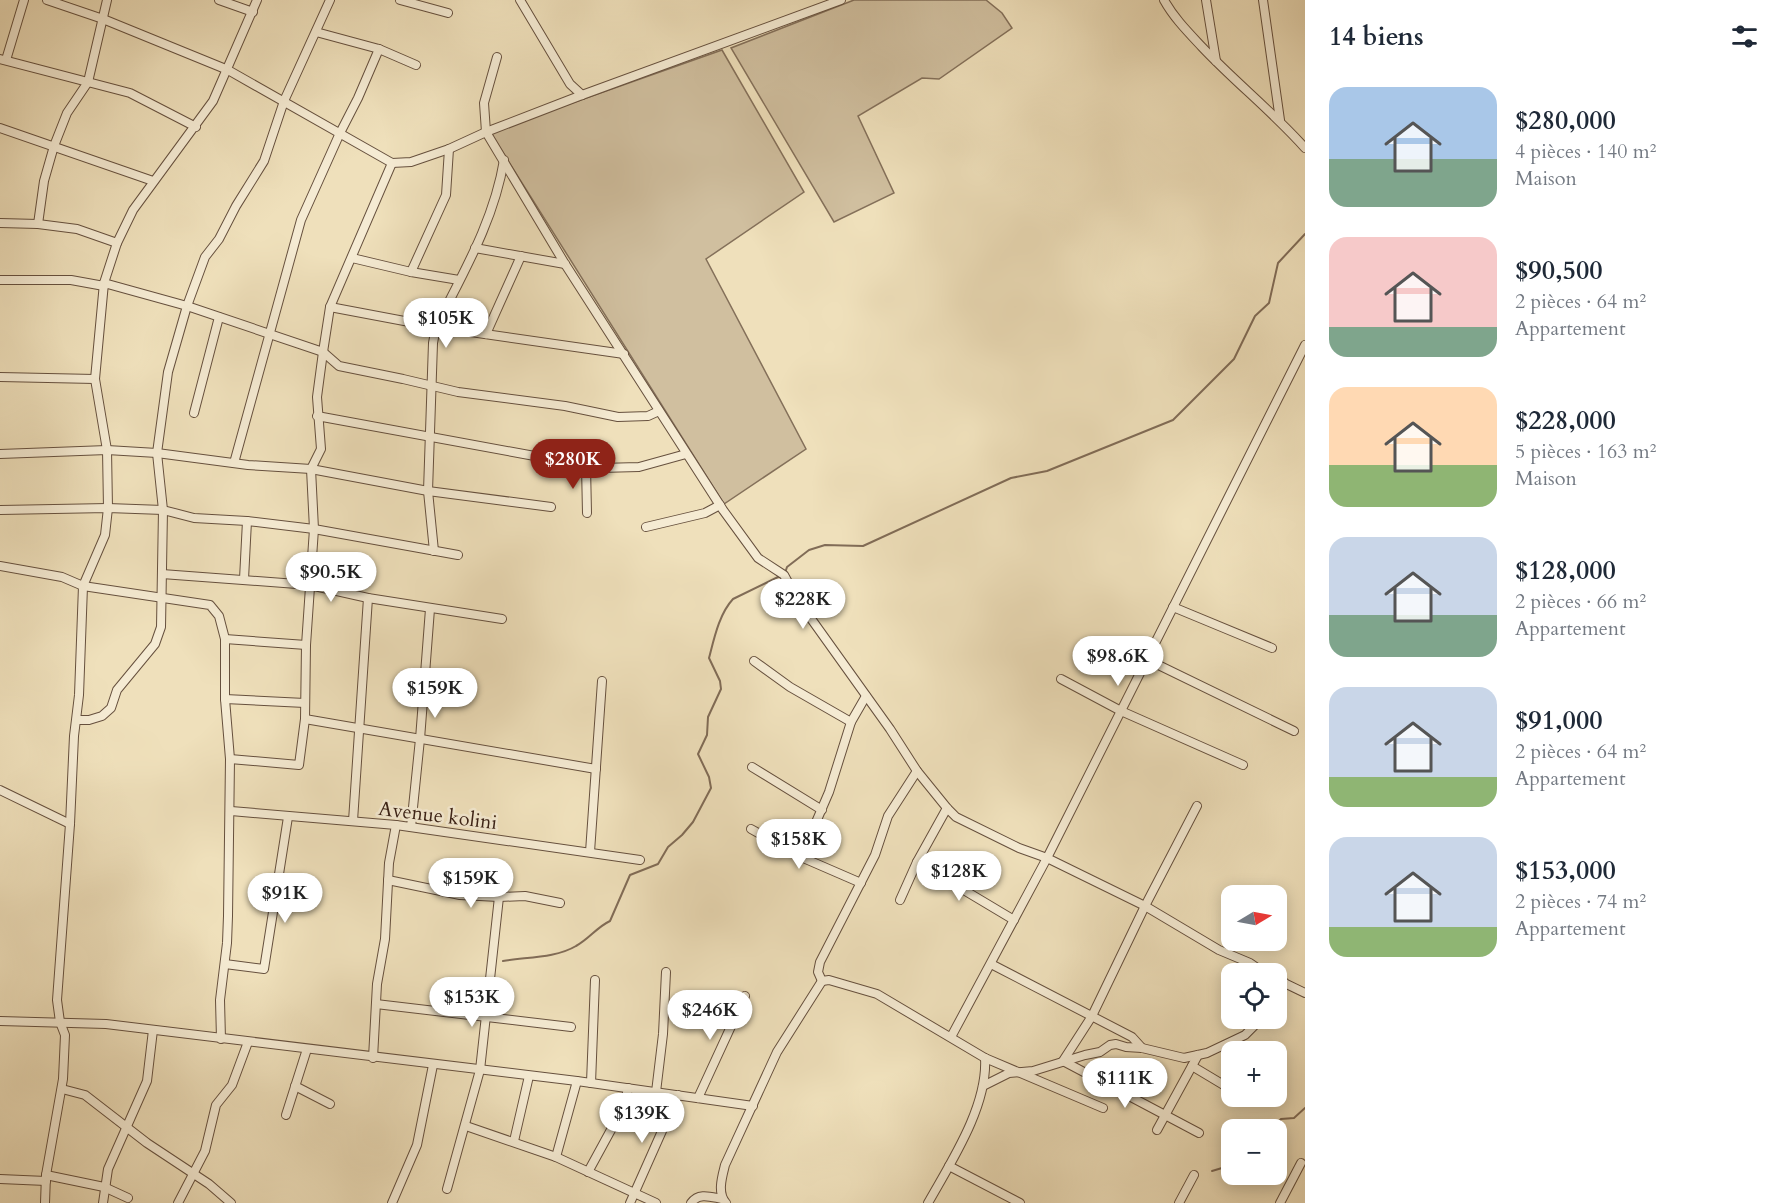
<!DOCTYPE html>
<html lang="fr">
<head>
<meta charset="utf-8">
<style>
  :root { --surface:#fff; --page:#f2f2f3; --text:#1f2937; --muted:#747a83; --accent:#8f2418 }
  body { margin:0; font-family:Cardo,serif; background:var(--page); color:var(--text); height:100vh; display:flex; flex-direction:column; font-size:22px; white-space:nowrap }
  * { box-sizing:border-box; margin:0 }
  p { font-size:20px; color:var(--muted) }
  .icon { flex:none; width:33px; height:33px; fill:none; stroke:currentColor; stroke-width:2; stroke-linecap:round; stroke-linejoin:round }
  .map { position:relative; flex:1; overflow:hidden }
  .drawer { display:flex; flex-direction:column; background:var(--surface); width:480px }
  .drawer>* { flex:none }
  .needle { width:39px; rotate:80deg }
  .controls { position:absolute; left:1221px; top:885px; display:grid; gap:12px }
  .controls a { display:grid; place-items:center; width:66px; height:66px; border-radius:12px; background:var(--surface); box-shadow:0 3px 15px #0003; font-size:30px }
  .price { position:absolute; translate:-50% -51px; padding:0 14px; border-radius:21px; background:#fff; color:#222; font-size:20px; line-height:39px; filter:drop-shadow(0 2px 3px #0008) }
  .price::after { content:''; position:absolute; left:50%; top:36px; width:18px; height:14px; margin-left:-9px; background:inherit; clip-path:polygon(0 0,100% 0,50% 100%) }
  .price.selected { background:var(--accent); color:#fff }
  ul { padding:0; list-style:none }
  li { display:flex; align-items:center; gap:18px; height:150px; padding:0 24px }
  li span { display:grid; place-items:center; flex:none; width:168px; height:120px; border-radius:18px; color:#555 }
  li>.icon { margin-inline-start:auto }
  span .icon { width:72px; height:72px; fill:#fffc; stroke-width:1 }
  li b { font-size:26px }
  h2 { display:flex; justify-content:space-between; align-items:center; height:72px; padding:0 24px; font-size:26px }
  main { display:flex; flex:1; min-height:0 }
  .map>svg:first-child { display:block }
</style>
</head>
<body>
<main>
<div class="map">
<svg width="1305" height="1203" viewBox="0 0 1305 1203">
  <rect width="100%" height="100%" fill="#efe0bb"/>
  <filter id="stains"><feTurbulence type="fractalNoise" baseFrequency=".00333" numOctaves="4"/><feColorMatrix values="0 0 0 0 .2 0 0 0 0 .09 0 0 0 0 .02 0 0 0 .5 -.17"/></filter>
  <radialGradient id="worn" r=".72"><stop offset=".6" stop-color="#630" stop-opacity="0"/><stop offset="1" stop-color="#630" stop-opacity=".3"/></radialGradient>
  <g fill="#d0bf9f" stroke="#84705a" stroke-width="1.5">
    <polygon points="854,0 986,0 1002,13 1012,28 939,79 922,78 858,116 894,193 834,222 731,48"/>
    <polygon points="722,50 804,192 706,259 806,449 724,504 490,132"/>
  </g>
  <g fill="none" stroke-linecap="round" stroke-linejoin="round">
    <g stroke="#816c57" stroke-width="2">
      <polyline points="785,573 787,567 809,550 825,545 863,546 1011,478 1047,471 1173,420 1234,359 1255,316 1269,303 1278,263 1305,234"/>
      <path d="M503 961C526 957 556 958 576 946 589 939 597 927 610 921L630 875 658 864 668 847 682 835 693 822 711 788 709 777 698 754 707 735 708 717 721 689 720 681 709 658C714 639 719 614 733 599L780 576"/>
      <polyline points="1271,1130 1281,1119 1294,1118 1305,1108"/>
      <polyline points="1212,1171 1232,1165"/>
    </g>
    <defs>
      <g id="minor">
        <polyline points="47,0 103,19 228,70 392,163 411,162 449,149 486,132 582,95 841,0"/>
        <polyline points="219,0 253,12"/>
        <polyline points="400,0 448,13"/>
        <polyline points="520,0 570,84 582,95"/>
        <path d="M1164 0C1174 18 1188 32 1202 47 1235 82 1273 112 1305 148"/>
        <polyline points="1206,0 1216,61"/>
        <polyline points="1263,0 1280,120"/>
        <polyline points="316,32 379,49 416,65"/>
        <polyline points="497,57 484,103 486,132 565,264 723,510 758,558 784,575 797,599 890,729 917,771 947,808 956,817 1019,848 1047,858 1145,906 1219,950 1250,963 1266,974"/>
        <polyline points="0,59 130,93 196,127"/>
        <polyline points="6,60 24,0"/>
        <polyline points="0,128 153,181"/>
        <polyline points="0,223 38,224 77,229 117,243"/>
        <polyline points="38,224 44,181 54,146 67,113 88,82 107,0"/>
        <polyline points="475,248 565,264"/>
        <polyline points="352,258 411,272 459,280"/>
        <polyline points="411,272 446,195 449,149"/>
        <polyline points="0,280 71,280 104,286"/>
        <polyline points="104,283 187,306 323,352 339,366 403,379 458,392 565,406 618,417 648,416 659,411"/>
        <polyline points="330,307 436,327 624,354"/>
        <polyline points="486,334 521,256"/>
        <polyline points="0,377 95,379"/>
        <polyline points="194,413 219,317"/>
        <polyline points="317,416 600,468 639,467 686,454"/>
        <polyline points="0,454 107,450 157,453 248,465 311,469 428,491 551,507"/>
        <polyline points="234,463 301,220 340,133 358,98 379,49"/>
        <polyline points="586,466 587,513"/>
        <polyline points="0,510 108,508 163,510 194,518 247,521 314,529 458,555"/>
        <polyline points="646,527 705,513 720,505"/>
        <path d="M434 551 428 491 433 343 436 327C463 273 494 221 504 160"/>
        <polyline points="0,566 62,577 83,586 210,605 219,616 225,639 225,699 230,759 228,916 227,943 220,1000 221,1039"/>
        <polyline points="162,574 310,585 368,598 502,619"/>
        <polyline points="244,579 247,521"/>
        <polyline points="1173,607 1272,648"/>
        <polyline points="225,639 306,645"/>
        <polyline points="1146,659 1294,731"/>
        <polyline points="754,661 790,687 851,722"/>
        <polyline points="1061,679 1121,711 1243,765"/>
        <polyline points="225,699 305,703"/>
        <polyline points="305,719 596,769"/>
        <polyline points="77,720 89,720 102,716 111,708 117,690 155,644 161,627 163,510 157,453 168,372 187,306 205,257 219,239 236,206 264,161 284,101 330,0"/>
        <polyline points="230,759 299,765 305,719 306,645 314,529 311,469 321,449 317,397 323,352 330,307 392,163"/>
        <polyline points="752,767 822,810"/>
        <polyline points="0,790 70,824"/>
        <polyline points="1197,806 1145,906 1092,1016 1063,1061 1199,1133"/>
        <polyline points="231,811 396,825 640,860"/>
        <polyline points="353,821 368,598"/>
        <polyline points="411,827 420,739 430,609"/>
        <polyline points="751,829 801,857 861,883"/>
        <polyline points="590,852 602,681"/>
        <polyline points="801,857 829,792 851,722 866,696"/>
        <polyline points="917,862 1014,920"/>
        <polyline points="388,880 460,895 499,897 525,896 560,903"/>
        <polyline points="900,900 917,862 947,808"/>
        <polyline points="225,964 264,969 288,817"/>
        <polyline points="991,964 1132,1037 1142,1048"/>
        <polyline points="1276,979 1305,993"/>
        <polyline points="822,981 829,980 877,994 985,1058 1103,1108"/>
        <polyline points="822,981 818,972 820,962 875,855 888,816 917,771"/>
        <polyline points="1276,999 1284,982"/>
        <polyline points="376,1004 571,1027"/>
        <polyline points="0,1021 106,1024 577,1081 753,1106"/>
        <polyline points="951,1037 1047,858 1305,345"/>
        <polyline points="373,1058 377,984 385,939 389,863 396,825"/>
        <polyline points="1192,1066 1232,1090"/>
        <polyline points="591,1083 595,980"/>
        <polyline points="295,1086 330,1104"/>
        <polyline points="983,1086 1009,1073 1033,1071 1085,1055 1100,1052 1110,1045 1116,1044 1126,1047 1142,1048 1184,1058 1207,1053 1245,1035 1262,1018"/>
        <polyline points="62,1089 85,1095 147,1143 209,1184 231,1203"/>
        <polyline points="656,1092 663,1034 666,972"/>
        <polyline points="1243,1096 1248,1100"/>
        <polyline points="698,1098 745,996"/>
        <polyline points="286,1115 307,1049"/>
        <polyline points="466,1126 556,1157 656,1203"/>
        <polyline points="1157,1130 1198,1055"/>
        <polyline points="514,1141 529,1076"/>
        <polyline points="556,1157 577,1081"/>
        <polyline points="949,1166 1020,1203"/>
        <polyline points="588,1172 624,1106 628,1088"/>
        <polyline points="46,1175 104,1187 128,1198"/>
        <polyline points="0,1179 46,1181"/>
        <polyline points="447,1189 480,1070 499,897"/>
        <polyline points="45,1203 46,1175 63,1079 65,1035 60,1022 57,1000 70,824 74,736 79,695 83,586 105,535 108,508 107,450 95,379 104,283 117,243 133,210 213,101 257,0"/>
        <polyline points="103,1203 108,1169 147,1081 153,1030"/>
        <polyline points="178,1203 205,1151 216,1105 232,1085 248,1042"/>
        <polyline points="392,1203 417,1145 433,1065"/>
        <polyline points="630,1203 678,1095"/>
        <path d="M691 1203C699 1192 711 1197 722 1199"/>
        <path d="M726 1203C717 1193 722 1177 725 1165L777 1052 822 981"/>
        <path d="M928 1203C951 1162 988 1106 985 1058"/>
        <polyline points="1179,1203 1194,1175"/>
        <polyline points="1280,1203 1301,1163"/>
      </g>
    </defs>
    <use href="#minor" stroke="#66503e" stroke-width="10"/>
    <use href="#minor" stroke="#f5ebd3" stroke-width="8"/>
  </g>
  <g text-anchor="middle" stroke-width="5" stroke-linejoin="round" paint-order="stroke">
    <g font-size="20" fill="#392015" stroke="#f5ebd3">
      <text transform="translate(438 815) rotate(7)" y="7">Avenue kolini</text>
    </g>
  </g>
  <rect width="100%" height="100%" filter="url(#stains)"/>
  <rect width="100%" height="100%" fill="url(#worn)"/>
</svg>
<div class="controls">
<a><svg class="needle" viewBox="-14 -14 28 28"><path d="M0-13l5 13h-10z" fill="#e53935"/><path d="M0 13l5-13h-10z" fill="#747a83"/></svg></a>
<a><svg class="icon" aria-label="locate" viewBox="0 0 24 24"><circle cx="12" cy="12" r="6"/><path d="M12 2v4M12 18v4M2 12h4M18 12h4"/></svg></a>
<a>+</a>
<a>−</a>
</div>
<b class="price" style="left:446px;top:349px">$105K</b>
<b class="price selected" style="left:573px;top:490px">$280K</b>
<b class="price" style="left:331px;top:603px">$90.5K</b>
<b class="price" style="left:803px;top:630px">$228K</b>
<b class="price" style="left:1118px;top:687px">$98.6K</b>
<b class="price" style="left:435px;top:719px">$159K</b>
<b class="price" style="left:799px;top:870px">$158K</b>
<b class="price" style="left:959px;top:902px">$128K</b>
<b class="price" style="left:471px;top:909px">$159K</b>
<b class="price" style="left:285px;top:924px">$91K</b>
<b class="price" style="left:472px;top:1028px">$153K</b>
<b class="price" style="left:710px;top:1041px">$246K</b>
<b class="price" style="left:1125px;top:1109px">$111K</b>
<b class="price" style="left:642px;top:1144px">$139K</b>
</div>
<section class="drawer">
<h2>14 biens<svg class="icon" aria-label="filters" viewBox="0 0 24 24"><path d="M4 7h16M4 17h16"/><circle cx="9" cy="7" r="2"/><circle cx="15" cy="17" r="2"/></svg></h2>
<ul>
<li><span style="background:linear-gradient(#a9c7e8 60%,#7fa58c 0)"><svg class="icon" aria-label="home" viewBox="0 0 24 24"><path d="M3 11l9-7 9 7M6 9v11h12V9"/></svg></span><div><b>$280,000</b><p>4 pièces · 140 m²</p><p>Maison</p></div></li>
<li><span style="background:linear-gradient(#f6c9c9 75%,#7fa58c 0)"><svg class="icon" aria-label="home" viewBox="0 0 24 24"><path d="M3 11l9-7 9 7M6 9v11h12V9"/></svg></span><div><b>$90,500</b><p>2 pièces · 64 m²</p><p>Appartement</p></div></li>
<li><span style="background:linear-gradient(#ffd9b3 65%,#8fb573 0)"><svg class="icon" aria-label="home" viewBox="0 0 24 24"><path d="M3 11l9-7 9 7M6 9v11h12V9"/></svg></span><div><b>$228,000</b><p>5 pièces · 163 m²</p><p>Maison</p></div></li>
<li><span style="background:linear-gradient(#c9d6e8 65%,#7fa58c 0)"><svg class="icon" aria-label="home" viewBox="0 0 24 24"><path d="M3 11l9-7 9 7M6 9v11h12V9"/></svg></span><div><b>$128,000</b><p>2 pièces · 66 m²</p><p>Appartement</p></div></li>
<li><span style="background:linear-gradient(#c9d6e8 75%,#8fb573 0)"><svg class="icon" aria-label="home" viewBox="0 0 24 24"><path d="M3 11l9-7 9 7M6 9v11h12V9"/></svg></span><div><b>$91,000</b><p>2 pièces · 64 m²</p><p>Appartement</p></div></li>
<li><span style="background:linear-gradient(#c9d6e8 75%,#8fb573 0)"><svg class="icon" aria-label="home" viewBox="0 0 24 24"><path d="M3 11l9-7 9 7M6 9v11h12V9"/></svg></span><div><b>$153,000</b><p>2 pièces · 74 m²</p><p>Appartement</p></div></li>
</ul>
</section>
</main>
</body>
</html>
